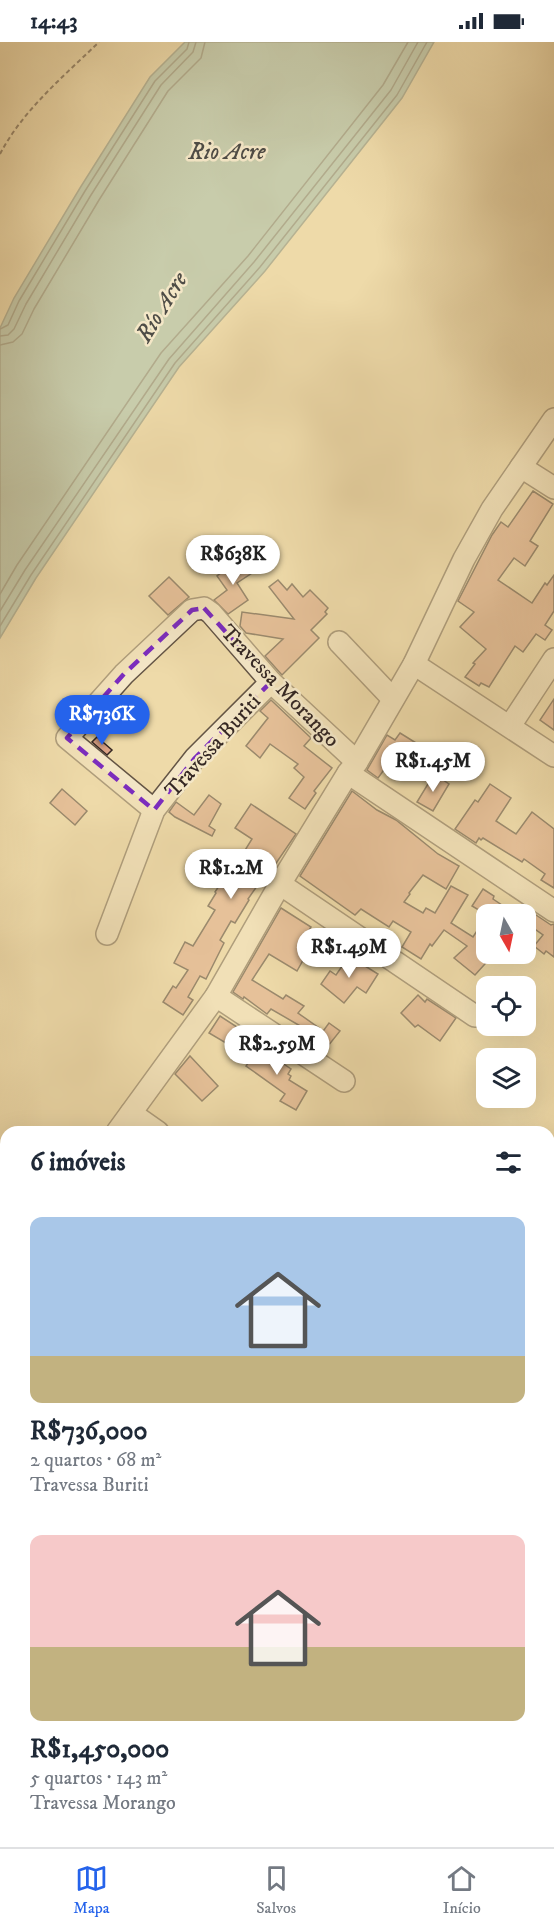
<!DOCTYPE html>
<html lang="pt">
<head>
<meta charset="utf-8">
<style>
  :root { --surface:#fff; --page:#f6f6f7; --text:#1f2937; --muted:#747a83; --line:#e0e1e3; --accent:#2563eb }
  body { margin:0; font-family:"IM FELL DW Pica",serif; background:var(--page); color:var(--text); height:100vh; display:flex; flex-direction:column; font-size:22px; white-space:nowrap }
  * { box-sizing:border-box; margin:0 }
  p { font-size:20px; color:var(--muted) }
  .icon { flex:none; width:33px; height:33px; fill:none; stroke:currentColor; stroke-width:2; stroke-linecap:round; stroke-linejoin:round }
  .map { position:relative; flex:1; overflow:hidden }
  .panel { position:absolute; left:0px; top:1084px; width:555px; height:722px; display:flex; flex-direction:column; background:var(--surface); border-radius:18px 18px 0 0; box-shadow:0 6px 24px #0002 }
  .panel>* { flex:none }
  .needle { width:39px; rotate:171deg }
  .fabs { position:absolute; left:476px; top:862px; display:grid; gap:12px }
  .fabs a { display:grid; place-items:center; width:60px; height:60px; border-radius:12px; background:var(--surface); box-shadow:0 6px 24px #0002; font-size:30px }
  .price { position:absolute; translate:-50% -51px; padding:0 14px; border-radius:21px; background:#fff; color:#222; font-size:20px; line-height:39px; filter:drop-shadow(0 2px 3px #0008) }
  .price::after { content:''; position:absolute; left:50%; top:36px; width:18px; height:14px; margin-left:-9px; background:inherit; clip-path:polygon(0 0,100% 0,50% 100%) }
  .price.selected { background:var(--accent); color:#fff }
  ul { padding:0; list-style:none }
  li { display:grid; align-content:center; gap:12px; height:318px; padding:0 30px }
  li span { display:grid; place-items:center; height:186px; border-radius:12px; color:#555 }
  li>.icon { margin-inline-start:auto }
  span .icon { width:108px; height:108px; fill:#fffc; stroke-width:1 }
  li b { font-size:26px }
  h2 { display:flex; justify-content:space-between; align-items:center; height:72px; padding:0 30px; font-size:26px }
  .status { display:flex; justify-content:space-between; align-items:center; height:42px; padding:0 30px; background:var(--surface); direction:ltr }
  .status svg { height:16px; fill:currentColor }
  .tab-bar { display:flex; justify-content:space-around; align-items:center; height:84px; border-top:2px solid var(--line); background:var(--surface); font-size:16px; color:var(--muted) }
  .tab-bar a { display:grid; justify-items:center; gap:3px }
  .tab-bar .selected { color:var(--accent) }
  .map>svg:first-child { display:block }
</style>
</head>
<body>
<div class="status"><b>14:43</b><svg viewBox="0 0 49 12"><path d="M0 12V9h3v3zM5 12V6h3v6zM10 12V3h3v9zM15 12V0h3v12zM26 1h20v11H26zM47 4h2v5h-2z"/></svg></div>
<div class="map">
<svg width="554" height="1805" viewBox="0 0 554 1805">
  <rect width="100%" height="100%" fill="#eedaa9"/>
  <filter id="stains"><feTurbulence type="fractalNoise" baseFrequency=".00333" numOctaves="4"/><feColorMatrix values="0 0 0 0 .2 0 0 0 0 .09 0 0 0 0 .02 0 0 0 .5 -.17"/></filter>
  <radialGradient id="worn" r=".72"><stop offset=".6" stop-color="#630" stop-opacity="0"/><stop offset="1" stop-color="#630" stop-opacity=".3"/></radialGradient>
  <polygon fill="#9abaad" stroke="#728076" stroke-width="1.5" points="185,0 434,0 402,56 265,229 179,325 36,536 0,596 0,286 14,256 80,146 150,35"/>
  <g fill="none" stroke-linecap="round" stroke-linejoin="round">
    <g stroke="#687168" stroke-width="1.5">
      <polyline points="0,287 8,283 19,259 85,149 155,39 187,7 189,0"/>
      <polyline points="0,294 8,293 14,287 26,262 91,153 161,43 193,10 196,0"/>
      <polyline points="0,303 13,300 22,292 34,267 99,158 168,49 201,16 205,0"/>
      <polyline points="0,552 17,523 161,311 248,214 383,43 408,0"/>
      <polyline points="0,569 25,528 169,317 254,220 391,48 418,0"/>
      <polyline points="0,584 31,533 175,321 260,225 397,53 427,0"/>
    </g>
  </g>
  <g fill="#dca385" stroke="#352824" stroke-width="1.5">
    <polygon points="533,449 553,462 530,499 538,504 525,524 514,516 498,538 532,561 545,541 547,543 554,533 554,569 545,583 552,588 545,598 536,592 523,610 515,604 489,645 481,641 479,644 465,635 475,622 473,621 486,607 460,585 474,570 458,559 492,493 501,480 508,485"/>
    <polygon points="240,516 252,531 237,541 248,558 228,572 214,558 227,548 217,534"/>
    <polygon points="169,535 189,555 168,573 149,554"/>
    <polygon points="278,538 287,548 292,542 303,555 310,548 328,566 325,570 327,572 311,588 319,596 282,633 265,614 283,597 246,591 240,584 242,570 294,577 269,545"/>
    <polygon points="554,657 554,688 540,678"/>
    <polygon points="271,658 311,696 304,704 332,726 314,749 316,751 305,767 289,756 304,735 294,726 298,722 270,702 260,716 246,704 268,676 260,669"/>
    <polygon points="400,691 421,704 405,731 389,721 378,736 367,728 387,693 395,698"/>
    <polygon points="97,695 112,708 107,713 92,700"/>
    <polygon points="434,732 449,742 433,769 417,760"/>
    <polygon points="490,742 511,756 496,779 516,792 532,770 554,787 554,846 541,838 545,832 524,817 522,820 483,796 481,798 479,796 476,801 455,787 475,758 478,760"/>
    <polygon points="62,747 87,769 75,783 50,761"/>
    <polygon points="352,749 377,768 396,778 438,812 459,824 446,847 423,833 409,851 410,852 404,860 423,871 426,866 435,871 451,844 468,853 451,881 473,895 486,875 486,912 493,913 475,933 454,916 467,904 444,888 432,904 430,902 421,917 402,905 411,890 393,879 389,885 361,867 355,873 300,834"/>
    <polygon points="209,753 221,762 209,784 215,788 212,794 175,775 169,770 176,760 194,773"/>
    <polygon points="251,762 296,792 268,833 266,831 248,857 249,858 235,881 231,879 220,898 224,901 206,937 200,934 188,955 193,958 183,973 163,960 173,944 176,946 188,928 174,921 185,900 193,904 215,868 208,864 216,851 215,850 237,817 239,818 252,797 235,786"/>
    <polygon points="483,847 494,854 493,857 517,873 487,873 472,864"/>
    <polygon points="281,866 311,885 298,906 307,911 297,929 269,912 252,938 283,957 286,953 304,964 298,971 319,986 308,1000 296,992 302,985 271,967 267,972 244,955 243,957 233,950"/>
    <polygon points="530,869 551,883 554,882 554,915 546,909 544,912 534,904 543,893 525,880 525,876"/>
    <polygon points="349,914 378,932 366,951 357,945 344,961 321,942 330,929 336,933"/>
    <polygon points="418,953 425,960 427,957 456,976 440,999 418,983 415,985 401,971"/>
    <polygon points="220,974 254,996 249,1005 231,994 226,1001 209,991"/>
    <polygon points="329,981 340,989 328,1004 318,996"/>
    <polygon points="261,1003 276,1014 275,1016 291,1027 288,1032 291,1034 289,1038 307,1049 296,1068 280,1059 285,1052 246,1024"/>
    <polygon points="190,1014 218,1044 202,1059 175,1032"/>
  </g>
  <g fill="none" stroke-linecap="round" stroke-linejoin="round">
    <defs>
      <g id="minor">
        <polyline points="521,425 554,446"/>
        <polyline points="339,600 393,657"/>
        <polyline points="414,622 554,714"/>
        <polyline points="510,684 554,617"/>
        <polyline points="348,731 554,869"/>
        <polyline points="154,768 67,696 124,632 192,568 204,566 211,571 271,640 357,720"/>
        <polyline points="280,842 475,974"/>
        <polyline points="107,892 154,768 195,716 271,640"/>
        <polyline points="216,954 344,1039"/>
        <polyline points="131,1071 158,1090"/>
        <polyline points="117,1090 216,954 280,842 348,731 357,720 414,622 464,517 492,467 554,377"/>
        <polyline points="0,1255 6,1246"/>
        <polyline points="0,1342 6,1347"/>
        <polyline points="430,1800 461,1805"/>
        <polyline points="366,1805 367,1800"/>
      </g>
    </defs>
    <use href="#minor" stroke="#635445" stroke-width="24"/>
    <path stroke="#352824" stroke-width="2" stroke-dasharray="4.5 3" stroke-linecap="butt" d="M0 112C23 68 64 34 99 0"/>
    <use href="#minor" stroke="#f4e7c7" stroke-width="21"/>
  </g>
  <path d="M0 0H554V1805H0ZM204 566 271 640 195 716 154 768 67 696 124 632 192 568Z" fill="#eedaa9" fill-opacity=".55" fill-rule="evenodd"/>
  <path fill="none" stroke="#7b2cbf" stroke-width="4.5" stroke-dasharray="12 8" stroke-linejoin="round" d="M204 566 271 640 195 716 154 768 67 696 124 632 192 568Z"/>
  <g text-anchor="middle" stroke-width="5" stroke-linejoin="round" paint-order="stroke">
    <g font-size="22" fill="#352824" stroke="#f4e7c7">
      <text transform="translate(281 643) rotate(46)" y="8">Travessa Morango</text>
      <text transform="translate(212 703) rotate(-48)" y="8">Travessa Buriti</text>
    </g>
    <g font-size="24" font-style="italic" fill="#4e4c46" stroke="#f4e7c7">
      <text x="227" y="117">Rio Acre</text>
      <text transform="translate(161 265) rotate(-59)" y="8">Río Acre</text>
    </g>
  </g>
  <rect width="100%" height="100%" filter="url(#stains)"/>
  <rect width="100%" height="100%" fill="url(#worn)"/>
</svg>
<div class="fabs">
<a><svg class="needle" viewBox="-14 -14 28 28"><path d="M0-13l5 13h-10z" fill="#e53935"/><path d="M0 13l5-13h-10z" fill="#747a83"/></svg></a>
<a><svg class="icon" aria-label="locate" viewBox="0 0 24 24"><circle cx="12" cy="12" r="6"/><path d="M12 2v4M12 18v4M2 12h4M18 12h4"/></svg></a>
<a><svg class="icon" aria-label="layers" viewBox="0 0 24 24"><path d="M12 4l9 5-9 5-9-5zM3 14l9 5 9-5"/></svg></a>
</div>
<b class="price" style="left:233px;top:544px">R$638K</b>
<b class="price selected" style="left:102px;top:704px">R$736K</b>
<b class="price" style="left:433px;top:751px">R$1.45M</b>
<b class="price" style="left:231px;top:858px">R$1.2M</b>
<b class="price" style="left:349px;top:937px">R$1.49M</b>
<b class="price" style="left:277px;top:1034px">R$2.59M</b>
<section class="panel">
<h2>6 imóveis<svg class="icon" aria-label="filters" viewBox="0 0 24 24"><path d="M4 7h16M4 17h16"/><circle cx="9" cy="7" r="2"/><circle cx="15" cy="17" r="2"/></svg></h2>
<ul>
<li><span style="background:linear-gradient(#a9c7e8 75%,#c2b280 0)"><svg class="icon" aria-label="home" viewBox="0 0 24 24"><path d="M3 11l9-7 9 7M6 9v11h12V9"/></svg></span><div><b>R$736,000</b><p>2 quartos · 68 m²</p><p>Travessa Buriti</p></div></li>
<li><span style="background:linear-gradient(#f6c9c9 60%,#c2b280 0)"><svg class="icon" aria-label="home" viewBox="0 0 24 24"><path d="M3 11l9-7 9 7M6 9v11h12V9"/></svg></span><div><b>R$1,450,000</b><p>5 quartos · 143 m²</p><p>Travessa Morango</p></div></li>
</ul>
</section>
</div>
<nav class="tab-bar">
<a class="selected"><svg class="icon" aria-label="map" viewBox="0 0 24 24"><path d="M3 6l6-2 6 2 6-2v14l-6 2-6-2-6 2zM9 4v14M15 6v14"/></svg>Mapa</a>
<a><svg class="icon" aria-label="saved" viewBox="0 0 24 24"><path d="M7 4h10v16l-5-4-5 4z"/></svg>Salvos</a>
<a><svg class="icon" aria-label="home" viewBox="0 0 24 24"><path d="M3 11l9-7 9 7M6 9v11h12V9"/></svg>Início</a>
</nav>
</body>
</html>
